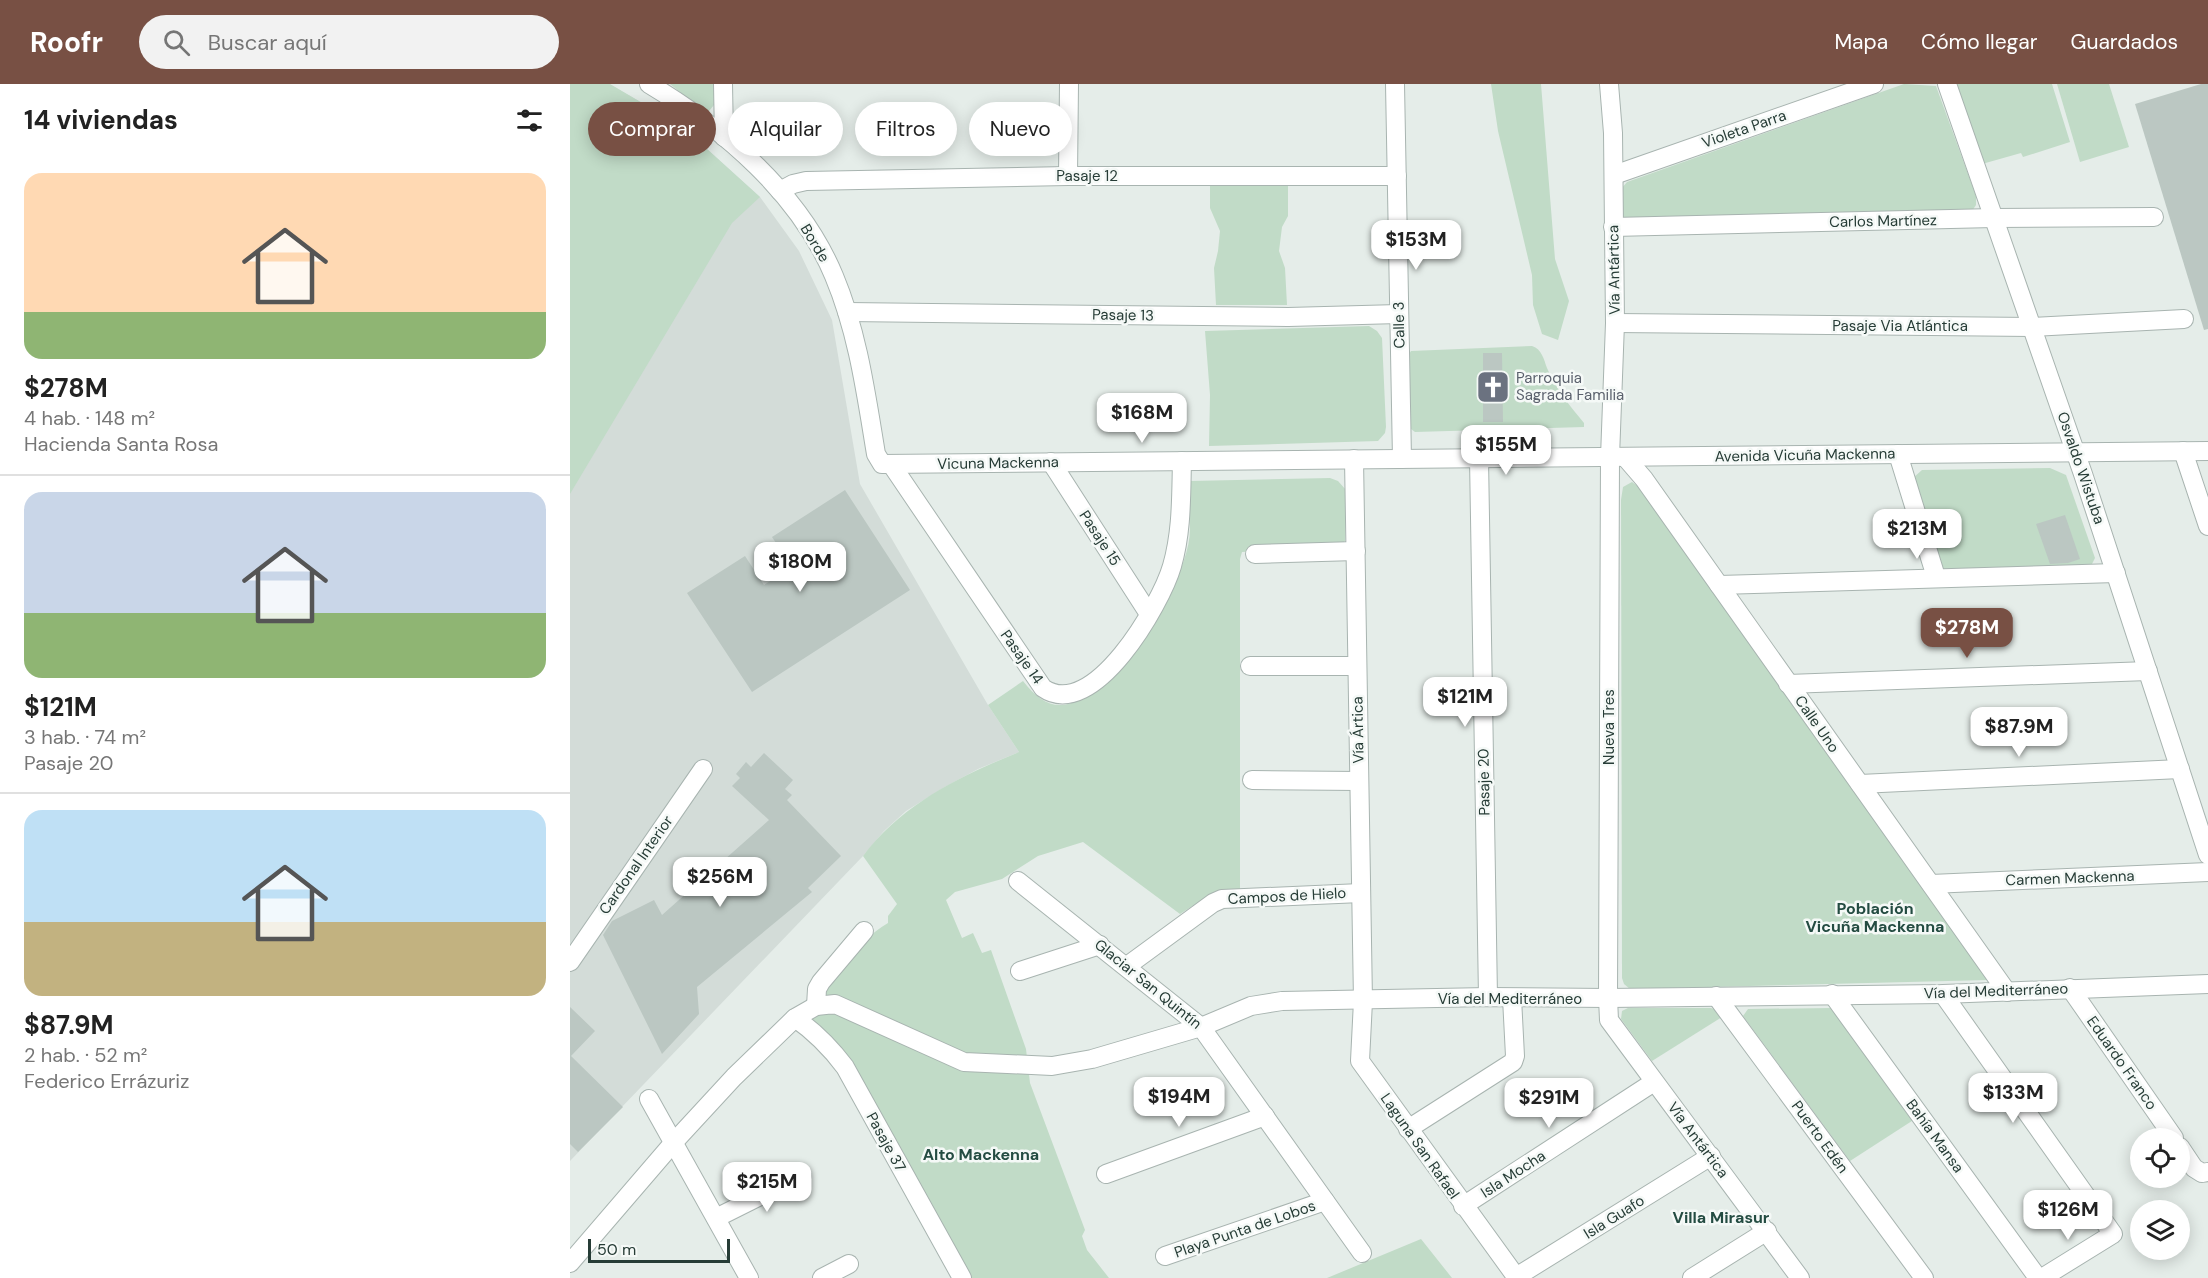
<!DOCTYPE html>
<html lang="es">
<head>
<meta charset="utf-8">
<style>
  :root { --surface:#fff; --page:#f2f2f2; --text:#222; --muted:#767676; --line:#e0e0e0; --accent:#785044 }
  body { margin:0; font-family:"DM Sans",sans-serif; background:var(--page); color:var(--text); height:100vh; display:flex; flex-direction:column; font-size:22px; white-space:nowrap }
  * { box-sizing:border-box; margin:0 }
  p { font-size:20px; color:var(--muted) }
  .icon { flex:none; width:33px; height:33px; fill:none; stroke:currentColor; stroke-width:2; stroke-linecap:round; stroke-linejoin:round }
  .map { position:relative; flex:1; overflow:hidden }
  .sheet { display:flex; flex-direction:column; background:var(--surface); width:570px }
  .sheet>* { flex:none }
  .banner { position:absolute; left:18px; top:18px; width:570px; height:54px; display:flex; gap:12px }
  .controls { position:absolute; left:1560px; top:1044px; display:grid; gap:12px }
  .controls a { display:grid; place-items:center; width:60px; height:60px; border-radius:50%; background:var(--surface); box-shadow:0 3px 15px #0003; font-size:30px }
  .scale { position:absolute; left:18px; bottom:15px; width:142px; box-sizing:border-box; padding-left:6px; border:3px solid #263c36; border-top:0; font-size:16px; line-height:21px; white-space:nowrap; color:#263c36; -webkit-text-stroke:4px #f5f9f7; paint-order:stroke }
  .price { position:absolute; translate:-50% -51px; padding:0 14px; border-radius:12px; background:#fff; color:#222; font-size:20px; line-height:39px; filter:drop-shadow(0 2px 3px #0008) }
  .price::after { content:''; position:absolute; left:50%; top:36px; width:18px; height:14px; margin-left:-9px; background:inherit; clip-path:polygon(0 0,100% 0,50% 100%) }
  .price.current { background:var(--accent); color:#fff }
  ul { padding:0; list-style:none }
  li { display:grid; align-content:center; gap:12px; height:318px; padding:0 24px }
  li+li { border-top:2px solid var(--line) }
  li span { display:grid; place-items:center; height:186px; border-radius:18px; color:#555 }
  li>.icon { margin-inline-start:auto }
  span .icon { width:108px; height:108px; fill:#fffc; stroke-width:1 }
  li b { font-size:26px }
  h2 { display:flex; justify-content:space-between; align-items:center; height:72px; padding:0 24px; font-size:26px }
  .tag { padding:0 21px; border-radius:27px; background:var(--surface); box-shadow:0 3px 15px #0003; font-size:21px; line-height:54px }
  .tag.current { background:var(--accent); color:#fff }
  header { display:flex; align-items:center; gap:36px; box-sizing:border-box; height:84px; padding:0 30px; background:var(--accent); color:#fff }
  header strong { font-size:28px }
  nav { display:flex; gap:33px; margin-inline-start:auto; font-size:21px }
  .search { width:420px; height:54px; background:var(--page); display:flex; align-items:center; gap:15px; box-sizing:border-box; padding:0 21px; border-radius:33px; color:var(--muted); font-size:22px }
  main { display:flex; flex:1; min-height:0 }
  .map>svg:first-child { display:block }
</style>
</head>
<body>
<header>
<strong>Roofr</strong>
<div class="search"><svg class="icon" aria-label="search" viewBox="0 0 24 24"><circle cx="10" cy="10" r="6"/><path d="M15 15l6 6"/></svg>Buscar aquí</div>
<nav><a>Mapa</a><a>Cómo llegar</a><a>Guardados</a></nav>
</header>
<main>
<section class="sheet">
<h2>14 viviendas<svg class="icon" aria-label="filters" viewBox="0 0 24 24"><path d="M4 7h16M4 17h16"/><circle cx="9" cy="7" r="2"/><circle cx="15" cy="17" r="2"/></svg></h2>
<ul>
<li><span style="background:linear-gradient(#ffd9b3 75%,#8fb573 0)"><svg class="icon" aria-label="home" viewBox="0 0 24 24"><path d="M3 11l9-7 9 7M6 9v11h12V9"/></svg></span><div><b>$278M</b><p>4 hab. · 148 m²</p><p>Hacienda Santa Rosa</p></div></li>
<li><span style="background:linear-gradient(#c9d6e8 65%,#8fb573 0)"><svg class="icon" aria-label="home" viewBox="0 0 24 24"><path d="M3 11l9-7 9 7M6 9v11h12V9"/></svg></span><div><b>$121M</b><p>3 hab. · 74 m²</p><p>Pasaje 20</p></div></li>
<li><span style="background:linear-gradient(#bfe0f5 60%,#c2b280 0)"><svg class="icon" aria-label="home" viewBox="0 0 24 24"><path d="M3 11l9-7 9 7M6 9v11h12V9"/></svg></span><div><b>$87.9M</b><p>2 hab. · 52 m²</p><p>Federico Errázuriz</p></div></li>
</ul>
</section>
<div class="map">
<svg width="1638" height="1194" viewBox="0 0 1638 1194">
  <rect width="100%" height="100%" fill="#e5ede9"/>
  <polygon fill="#d3dcd8" points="0,0 39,0 74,20 137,65 190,113 229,167 262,236 290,400 418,621 449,668 408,685 373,704 336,727 314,747 293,772 0,1077"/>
  <g fill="#c1dbc7">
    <polygon points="0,0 40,0 74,20 137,65 190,113 162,139 0,410"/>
    <polygon points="100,0 145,0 144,21 139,27 132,26"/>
    <polygon points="921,0 971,0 985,175 999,217 988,256 972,250 963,221 962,191 928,47"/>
    <polygon points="1334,0 1366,2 1406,112 1406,121 1402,127 1059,139 1051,131 1051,105 1057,98"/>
    <polygon points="1384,0 1482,0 1500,58 1453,73 1451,69 1412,80"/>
    <polygon points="1487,0 1539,0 1559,63 1510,78"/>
    <polygon points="718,100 718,132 712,143 709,167 715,184 717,221 646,221 644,184 648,167 650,147 640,124 640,101"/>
    <polygon points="799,242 807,247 812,254 816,343 815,349 808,357 639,362 640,311 635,247"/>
    <path d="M962 262C972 265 974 276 977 284 986 305 1000 322 1014 339V343L845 348 841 345 839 270 841 267Z"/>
    <polygon points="1480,384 1496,391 1525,474 1521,482 1380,489 1373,484 1343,394 1352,386"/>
    <path d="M760 394 768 397 776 406 775 457 768 463 672 468 670 475V806L638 812 610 830 513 758 468 772 432 795 385 808 376 816 392 854 403 849 412 869 421 866 456 965 460 999 515 1146 512 1152 517 1166 539 1194H396L332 1076 233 934C255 902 284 859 318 839V832L327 820 293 772C332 720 390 692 449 668L418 621 453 597C472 621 489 629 516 612L603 505C610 487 620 465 620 445 620 428 615 413 620 397Z"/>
    <polygon points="1062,398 1069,403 1418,896 1060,905 1054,900 1052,894 1051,416 1053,403"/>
    <polygon points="1058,924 1141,924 1149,927 1152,933 1082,977 1051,935 1052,927"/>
    <polygon points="1261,924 1266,927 1345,1035 1280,1077 1173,932 1178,925"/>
    <polygon points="851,1155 882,1194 756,1194 757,1194"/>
  </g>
  <g fill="#bbc7c2">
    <polygon points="1631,0 1638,0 1638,245 1634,246 1565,20"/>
    <polygon points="913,269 932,269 933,338 913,338"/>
    <polygon points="275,406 340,506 182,608 117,509 175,472 194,501 222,483 202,453"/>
    <polygon points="1495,431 1510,475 1498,479 1480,480 1466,440"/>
    <polygon points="194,669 223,696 215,705 222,711 217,716 271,772 238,804 242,808 127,903 129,930 92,970 33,851 42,837 84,816 92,831 199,736 162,702 170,694 166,690 176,678 181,683"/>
    <polygon points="0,923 25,947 1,972 53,1023 8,1068 0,1060"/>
  </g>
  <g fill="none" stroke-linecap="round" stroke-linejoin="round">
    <defs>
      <g id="minor">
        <path d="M79 0C154 45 230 110 264 192 288 249 296 310 306 370L312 380 1638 367"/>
        <polyline points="153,0 154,53"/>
        <polyline points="825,0 832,375"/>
        <polyline points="1039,0 1043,49 1045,239 1040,373 1038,914 1039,936 1230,1194"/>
        <polyline points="1377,0 1513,390 1638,771"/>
        <polyline points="1044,91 1304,0"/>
        <polyline points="498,92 499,0"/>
        <polyline points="210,107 223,100 236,97 498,92 827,92"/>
        <polyline points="1043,143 1424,134 1584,133"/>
        <polyline points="277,228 718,233 829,230"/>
        <polyline points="1045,239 1462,243 1614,235"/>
        <polyline points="1613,367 1638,442"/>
        <polyline points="1328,370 1366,493"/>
        <polyline points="1055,373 1074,395 1437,908"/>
        <polyline points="909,374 918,913"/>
        <polyline points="784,375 793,917 790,977 947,1194"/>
        <polyline points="481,378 579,530"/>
        <path d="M321 380 473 604C523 639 591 520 602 482 612 447 611 413 612 377"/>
        <polyline points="685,470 786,467"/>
        <polyline points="1149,501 1546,489"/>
        <polyline points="680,582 787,582"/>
        <polyline points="1218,600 1578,587"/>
        <polyline points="682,696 789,697"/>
        <polyline points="1290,700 1610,685"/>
        <polyline points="448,797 631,943 792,1169"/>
        <polyline points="1361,800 1638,788"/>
        <polyline points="0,878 133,685"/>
        <polyline points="557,882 643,819 652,815 791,809"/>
        <polyline points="450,887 530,861"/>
        <polyline points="1500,904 1604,1054"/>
        <polyline points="1262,910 1468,1194"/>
        <polyline points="1373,910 1543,1150 1472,1194"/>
        <polyline points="1146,912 1354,1194"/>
        <polyline points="246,922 247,905 251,898 294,847"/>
        <path d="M225 934C245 948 260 963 275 983L392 1194"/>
        <polyline points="79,1015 179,1194"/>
        <polyline points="838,1045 943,978 945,972 942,914"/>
        <polyline points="1610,1063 1624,1084 1632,1089 1638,1088"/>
        <polyline points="536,1090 695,1032"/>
        <polyline points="893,1122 1084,998"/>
        <polyline points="146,1134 232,1091"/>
        <polyline points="595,1172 755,1117"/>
        <polyline points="0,1179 104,1058 164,993 225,934 246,922 265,920 394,978 482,982 522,975 631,943 681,922 712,917 918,913 1038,914 1373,910 1638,900"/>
        <polyline points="946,1193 1141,1072"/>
        <polyline points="252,1194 279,1180"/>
        <polyline points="1122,1194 1197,1147"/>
      </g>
    </defs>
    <use href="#minor" stroke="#a8b4b0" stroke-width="20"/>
    <use href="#minor" stroke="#fff" stroke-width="18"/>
  </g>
  <defs>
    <symbol id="church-square" viewBox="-11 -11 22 22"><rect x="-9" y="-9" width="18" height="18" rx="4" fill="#6b7280" stroke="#f5f9f7"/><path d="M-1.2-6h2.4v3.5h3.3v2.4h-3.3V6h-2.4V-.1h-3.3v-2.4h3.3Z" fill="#fff"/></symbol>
  </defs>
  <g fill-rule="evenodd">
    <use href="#church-square" x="904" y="284" width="38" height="38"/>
  </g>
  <g text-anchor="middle" stroke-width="5" stroke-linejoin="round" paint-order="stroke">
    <g font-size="15" fill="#263c36" stroke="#f5f9f7">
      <text transform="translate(1174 45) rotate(-19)" y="5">Violeta Parra</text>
      <text x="517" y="97">Pasaje 12</text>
      <text transform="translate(1313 137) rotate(-1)" y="5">Carlos Martínez</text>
      <text transform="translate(245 159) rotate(59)" y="5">Borde</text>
      <text transform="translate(1044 186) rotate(-91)" y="5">Vía Antártica</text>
      <text transform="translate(553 231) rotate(1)" y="5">Pasaje 13</text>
      <text transform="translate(829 241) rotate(-91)" y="5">Calle 3</text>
      <text x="1330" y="247">Pasaje Via Atlántica</text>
      <text transform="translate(1235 371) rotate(-1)" y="5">Avenida Vicuña Mackenna</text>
      <text transform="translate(428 379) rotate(-1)" y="5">Vicuna Mackenna</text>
      <text transform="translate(1511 384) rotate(71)" y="5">Osvaldo Wistuba</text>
      <text transform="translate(530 454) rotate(57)" y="5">Pasaje 15</text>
      <text transform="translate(452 573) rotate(55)" y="5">Pasaje 14</text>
      <text transform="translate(1247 640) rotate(55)" y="5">Calle Uno</text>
      <text transform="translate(1039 643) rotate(-90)" y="5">Nueva Tres</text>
      <text transform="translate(788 646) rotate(-91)" y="5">Vía Ártica</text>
      <text transform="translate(914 698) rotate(-91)" y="5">Pasaje 20</text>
      <text transform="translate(66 781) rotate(-55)" y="5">Cardonal Interior</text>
      <text transform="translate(1500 794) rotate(-2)" y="5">Carmen Mackenna</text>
      <text transform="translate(717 812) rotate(-3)" y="5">Campos de Hielo</text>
      <text transform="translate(578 900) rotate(39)" y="5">Glaciar San Quintín</text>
      <text transform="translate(1426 907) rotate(-2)" y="5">Vía del Mediterráneo</text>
      <text x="940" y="920">Vía del Mediterráneo</text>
      <text transform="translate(1552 979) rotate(55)" y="5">Eduardo Franco</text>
      <text transform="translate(1365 1052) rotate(54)" y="5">Bahía Mansa</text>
      <text transform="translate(1250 1053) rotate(54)" y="5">Puerto Edén</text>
      <text transform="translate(1128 1056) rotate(53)" y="5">Vía Antártica</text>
      <text transform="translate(316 1058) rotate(61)" y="5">Pasaje 37</text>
      <text transform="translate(850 1062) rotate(55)" y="5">Laguna San Rafael</text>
      <text transform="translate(943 1090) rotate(-33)" y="5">Isla Mocha</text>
      <text transform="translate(1044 1133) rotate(-32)" y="5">Isla Guafo</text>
      <text transform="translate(675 1145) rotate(-19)" y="5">Playa Punta de Lobos</text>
    </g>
    <g font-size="15" fill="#5b616d" stroke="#f5f9f7" text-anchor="start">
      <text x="946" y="299">Parroquia<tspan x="946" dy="17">Sagrada Familia</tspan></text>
    </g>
    <g font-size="16" font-weight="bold" fill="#244c42" stroke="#f5f9f7">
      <text x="1305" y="830">Población<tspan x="1305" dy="18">Vicuña Mackenna</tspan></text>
      <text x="411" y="1076">Alto Mackenna</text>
      <text x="1151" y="1139">Villa Mirasur</text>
    </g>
  </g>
</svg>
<div class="controls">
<a><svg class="icon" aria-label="locate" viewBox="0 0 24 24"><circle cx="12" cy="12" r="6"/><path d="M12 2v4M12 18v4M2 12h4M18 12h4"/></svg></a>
<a><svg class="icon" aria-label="layers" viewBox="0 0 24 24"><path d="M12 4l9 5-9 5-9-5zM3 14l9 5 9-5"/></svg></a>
</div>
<div class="scale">50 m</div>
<b class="price" style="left:846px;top:187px">$153M</b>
<b class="price" style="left:572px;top:360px">$168M</b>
<b class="price" style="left:936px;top:392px">$155M</b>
<b class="price" style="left:1347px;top:476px">$213M</b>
<b class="price" style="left:230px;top:509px">$180M</b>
<b class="price current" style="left:1397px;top:575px">$278M</b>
<b class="price" style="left:895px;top:644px">$121M</b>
<b class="price" style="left:1449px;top:674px">$87.9M</b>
<b class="price" style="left:150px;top:824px">$256M</b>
<b class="price" style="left:1443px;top:1040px">$133M</b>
<b class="price" style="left:609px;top:1044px">$194M</b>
<b class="price" style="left:979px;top:1045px">$291M</b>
<b class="price" style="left:197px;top:1129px">$215M</b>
<b class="price" style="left:1498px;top:1157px">$126M</b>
<div class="banner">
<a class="tag current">Comprar</a>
<a class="tag">Alquilar</a>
<a class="tag">Filtros</a>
<a class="tag">Nuevo</a>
</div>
</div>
</main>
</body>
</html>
